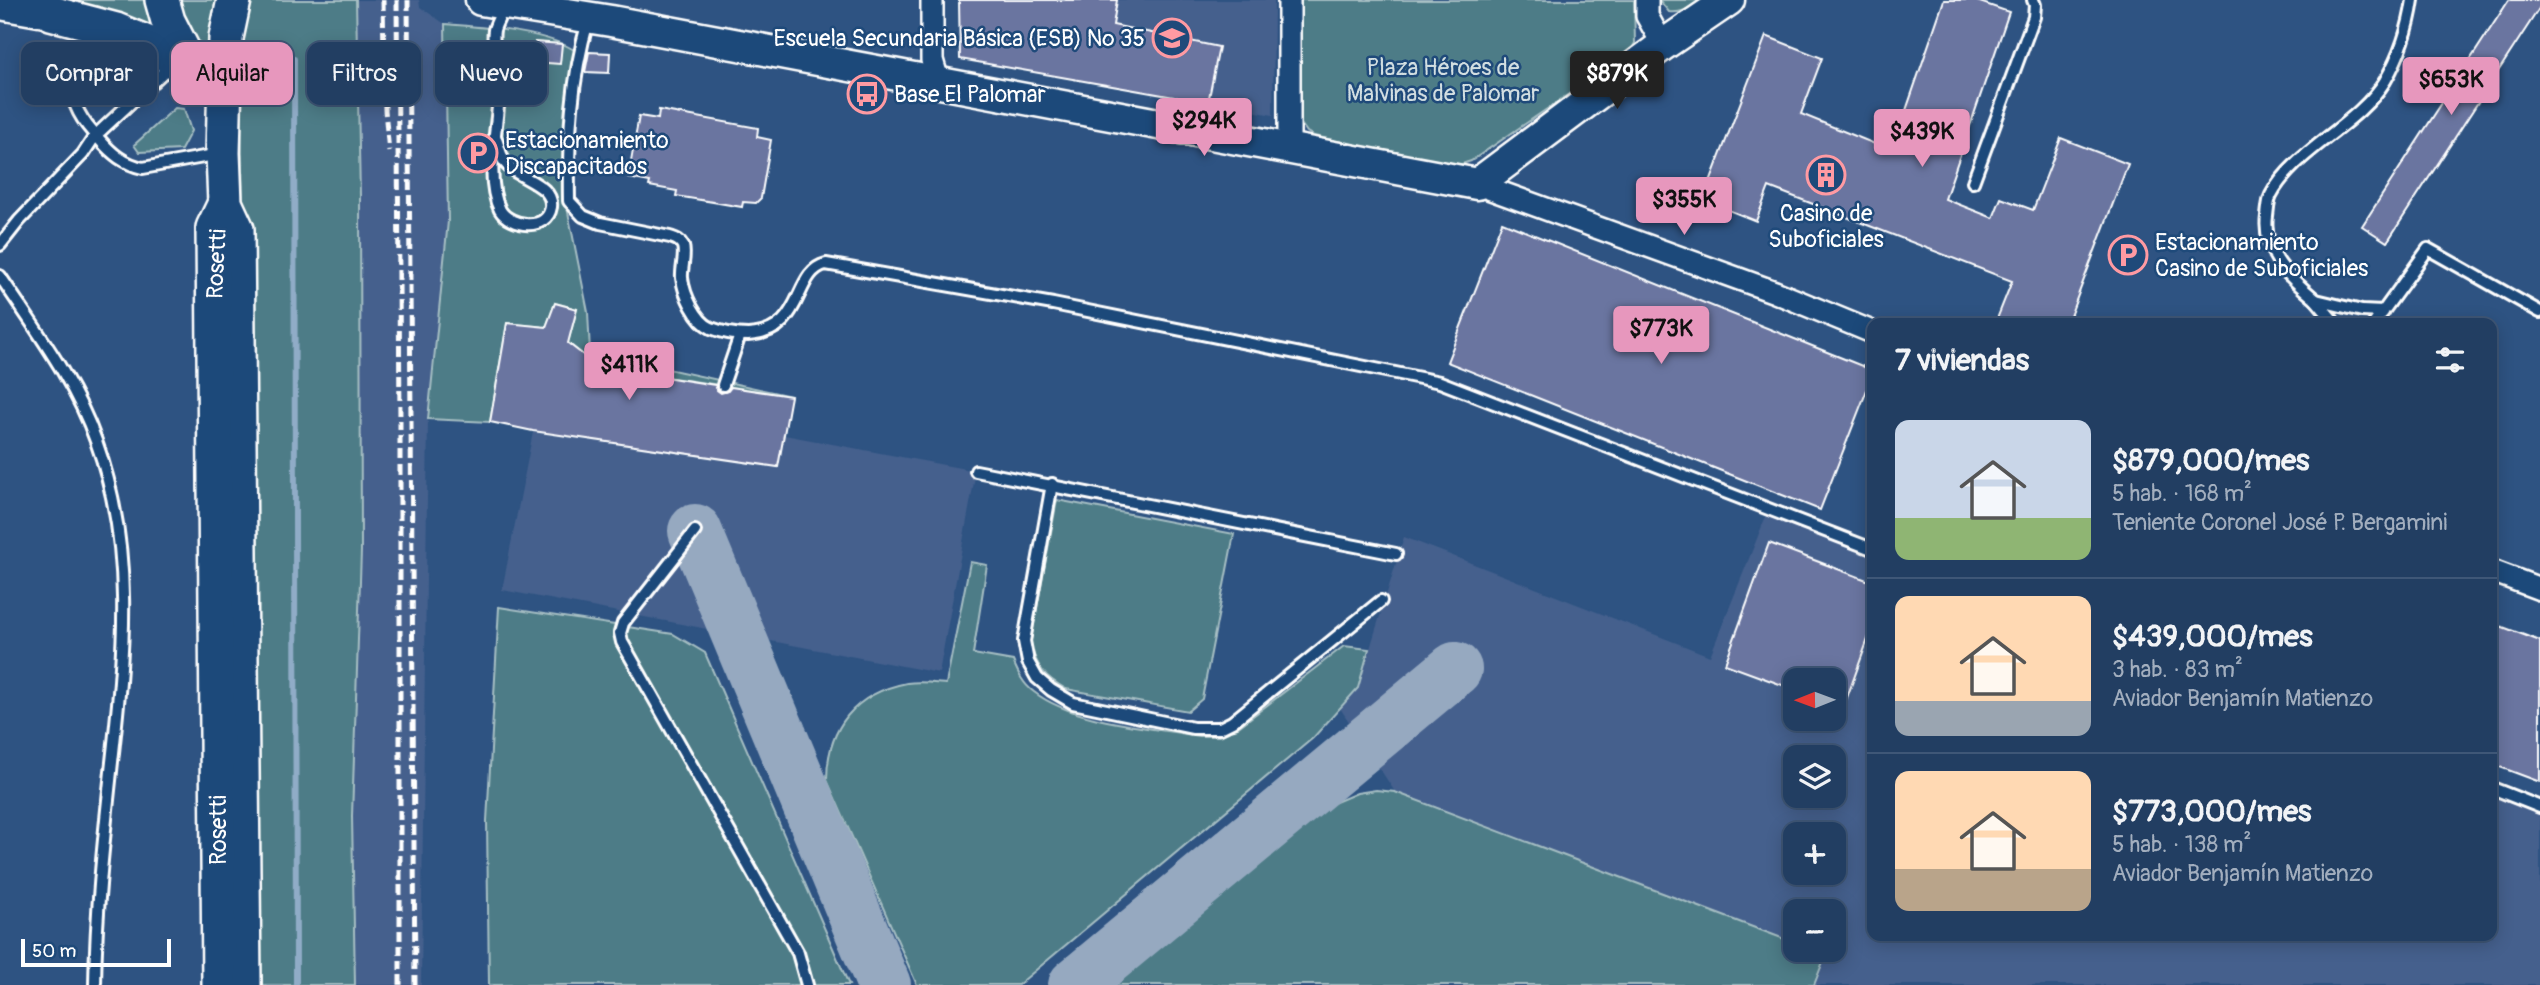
<!DOCTYPE html>
<html lang="es">
<head>
<meta charset="utf-8">
<style>
  :root { --surface:#223e62; --page:#2e496b; --text:#f1f3f6; --muted:#a2aebe; --line:#3f5777; --accent:#e797bd }
  body { margin:0; font-family:Pangolin,sans-serif; background:var(--page); color:var(--text); height:100vh; display:flex; flex-direction:column; font-size:26px; white-space:nowrap }
  * { box-sizing:border-box; margin:0 }
  p { font-size:23px; color:var(--muted) }
  .icon { flex:none; width:38px; height:38px; fill:none; stroke:currentColor; stroke-width:2; stroke-linecap:round; stroke-linejoin:round }
  .map { position:relative; flex:1; overflow:hidden }
  .panel { position:absolute; left:1867px; top:318px; width:630px; height:623px; display:flex; flex-direction:column; background:var(--surface); border-radius:14px; box-shadow:0 4px 18px #0003,0 0 0 2px var(--line) }
  .panel>* { flex:none }
  .banner { position:absolute; left:21px; top:42px; width:665px; height:63px; display:flex; gap:14px }
  .needle { width:46px; rotate:269deg }
  .fabs { position:absolute; left:1783px; top:668px; display:grid; gap:14px }
  .fabs a { display:grid; place-items:center; width:63px; height:63px; border-radius:14px; background:var(--surface); box-shadow:0 4px 18px #0003,0 0 0 2px var(--line); font-size:35px }
  .scale { position:absolute; left:21px; bottom:18px; width:150px; box-sizing:border-box; padding-left:7px; border:4px solid #fff; border-top:0; font-size:19px; line-height:24px; white-space:nowrap; color:#fff; -webkit-text-stroke:5px #1f4a7a; paint-order:stroke }
  .price { position:absolute; translate:-50% -60px; padding:0 16px; border-radius:7px; background:var(--accent); color:#111; font-size:23px; line-height:46px; filter:drop-shadow(0 2px 4px #0008) }
  .price::after { content:''; position:absolute; left:50%; top:42px; width:21px; height:16px; margin-left:-10px; background:inherit; clip-path:polygon(0 0,100% 0,50% 100%) }
  .price.on { background:#222; color:#fff }
  ul { padding:0; list-style:none }
  li { display:flex; align-items:center; gap:21px; height:175px; padding:0 28px }
  li+li { border-top:2px solid var(--line) }
  li span { display:grid; place-items:center; flex:none; width:196px; height:140px; border-radius:14px; color:#555 }
  li>.icon { margin-inline-start:auto }
  span .icon { width:84px; height:84px; fill:#fffc; stroke-width:1 }
  li b { font-size:30px }
  h2 { display:flex; justify-content:space-between; align-items:center; height:84px; padding:0 28px; font-size:30px }
  .pill { padding:0 24px; border-radius:14px; background:var(--surface); box-shadow:0 4px 18px #0003,0 0 0 2px var(--line); font-size:24px; line-height:63px }
  .pill.on { background:var(--accent); color:#111 }
  .map>svg:first-child { display:block }
</style>
</head>
<body>
<div class="map">
<svg width="2540" height="985" viewBox="0 0 2540 985">
  <rect width="100%" height="100%" fill="#2e5382"/>
  <filter id="ink" filterUnits="userSpaceOnUse"><feTurbulence type="fractalNoise" baseFrequency=".0143" numOctaves="2"/><feDisplacementMap in="SourceGraphic" scale="14" xChannelSelector="R" yChannelSelector="G"/><feConvolveMatrix kernelMatrix="1 2 1 2 8 2 1 2 1" color-interpolation-filters="sRGB"/></filter>
  <g filter="url(#ink)">
    <g fill="#44608d" fill-rule="evenodd">
      <polygon points="356,0 419,0 420,7 445,24 448,221 428,419 421,985 355,985 352,816 361,551"/>
      <polygon points="1078,0 1274,0 1273,115 1064,76"/>
      <polygon points="710,421 976,471 939,673 502,590 533,432 775,466"/>
      <path d="M1766 516 1872 557V936H2492V796L2540 815V985H1815L1826 955 1815 950H1834V912H1796L1795 943 1395 792 1340 708 1358 688 1404 537 1710 656ZM1796 681H1834V719H1796ZM1796 758H1834V796H1796ZM1796 835H1834V873H1796Z"/>
    </g>
    <g fill="#4d7c87" stroke="#a6bec3" stroke-width="2">
      <polygon points="0,0 356,0 360,196 361,551 352,816 355,985 259,985 240,61 213,70"/>
      <polygon points="1300,0 1634,0 1635,43 1630,52 1471,161 1456,166 1314,136 1307,132 1299,121"/>
      <path d="M1659 0H1701C1690 7 1683 14 1669 12Z"/>
      <path d="M445 24C481 27 548 31 577 52L564 192 588 312 590 352 791 396 640 373 600 376 587 358 568 343 577 309 555 303 546 327 507 323 490 422 428 419 448 221Z"/>
      <polygon points="124,55 136,59 139,69 106,102 93,104 98,63"/>
      <polygon points="175,108 184,109 191,131 181,150 139,152 134,145"/>
      <path d="M1057 500 1234 534 1202 699 1188 711 1066 689C1043 676 1039 669 1030 645Z"/>
      <path d="M970 562 987 565 973 654 1013 661C1018 673 1023 684 1034 692 1074 723 1149 727 1199 736H1219L1236 729 1344 646 1369 649 1358 688 1313 738 1018 985H917L827 780C827 728 855 693 907 683 920 681 934 683 946 684Z"/>
      <polygon points="499,607 673,634 705,653 849,985 489,985 487,821"/>
      <polygon points="1376,790 1395,792 1795,943 1796,950 1815,950 1826,954 1814,985 1113,985 1317,810 1357,793"/>
    </g>
    <g fill="none" stroke-linecap="round" stroke-linejoin="round">
      <polyline stroke="#90acc7" stroke-width="6" points="294,59 296,985"/>
      <g stroke="#96a9c0" stroke-width="54">
        <polyline points="695,531 884,985"/>
        <polyline points="1075,985 1455,669"/>
      </g>
    </g>
    <g fill="#6b75a0" stroke="#fff" stroke-width="2">
      <polygon points="959,0 1117,0 1113,25 1219,47 1208,103 960,59"/>
      <polygon points="1944,0 1974,0 2009,12 1945,199 1993,218 2001,198 2033,210 2061,138 2128,164 2067,324 1995,324 2012,281 1769,187 1756,221 1703,200 1766,36 1822,58 1801,114 1892,151"/>
      <polygon points="2509,0 2540,0 2540,7 2387,242 2362,226"/>
      <polygon points="457,41 486,45 488,65 455,60"/>
      <polygon points="535,42 562,44 560,64 534,62"/>
      <polygon points="589,52 610,53 609,73 585,72"/>
      <polygon points="659,110 758,128 757,137 771,140 761,198 756,203 743,202 742,207 713,202 676,196 677,191 649,186 650,182 628,178 639,116 658,119"/>
      <polygon points="1502,222 1872,370 1872,377 1820,510 1447,362"/>
      <polygon points="555,303 577,309 568,343 587,358 600,376 640,373 715,385 717,390 721,393 728,391 731,387 791,396 778,467 533,431 490,422 507,323 546,327"/>
      <polygon points="1769,543 1872,582 1872,628 1836,728 1834,727 1834,681 1796,681 1796,690 1725,664"/>
      <polygon points="2492,623 2540,641 2540,782 2492,764"/>
    </g>
    <g fill="none" stroke-linecap="round" stroke-linejoin="round">
      <defs>
        <g id="lane">
          <path d="M588 21C571 80 568 140 569 201L583 216 600 223 670 237C676 239 680 240 683 246 686 256 681 268 682 278 684 295 696 321 711 328 724 333 734 335 748 335 806 332 792 272 826 264L1053 304 1440 382 1872 549"/>
          <path d="M93 29C60 67 65 105 99 139 112 154 124 164 143 168L220 154"/>
          <path d="M495 136C498 144 500 154 504 161 515 179 554 183 551 207 547 232 510 227 500 210 484 179 498 127 499 93 500 74 491 48 494 30 496 22 502 13 505 5"/>
          <polyline points="1973,182 2034,17 2035,5 2033,0"/>
          <polyline points="0,245 19,221 83,154 95,136 171,65"/>
          <path d="M0 276C35 329 75 381 96 441 135 548 124 652 112 762 104 837 96 910 95 985"/>
          <path d="M2316 300C2290 278 2262 254 2267 216 2268 209 2268 201 2271 195 2294 151 2358 125 2385 81 2399 57 2409 28 2413 0"/>
          <polyline points="2336,324 2316,300 2362,311 2383,312"/>
          <polyline points="2374,324 2428,249 2540,312"/>
          <polyline points="723,385 740,335"/>
          <polyline points="976,471 1396,554"/>
          <polyline points="1052,484 1024,641 1028,662 1037,678 1051,690 1073,703 1193,728 1220,728 1232,722 1381,601"/>
          <polyline points="695,531 623,623 620,633 622,642 798,953 807,985"/>
          <polyline points="2492,788 2540,807"/>
        </g>
        <g id="street">
          <polyline points="932,0 932,60 939,84"/>
          <polyline points="1647,0 1647,16 1663,45"/>
          <polyline points="1289,149 1289,0"/>
          <polyline points="1477,184 1775,292 1872,332"/>
          <polyline points="2492,571 2540,589"/>
        </g>
        <g id="secondary">
          <polyline points="481,0 611,21 1477,184 1663,45 1729,0"/>
          <polyline points="0,4 51,13"/>
        </g>
        <g id="primary">
          <polyline points="38,0 51,13 116,30 155,46 199,81"/>
          <polyline points="162,0 168,21 194,72"/>
          <polyline points="234,0 226,38 223,153 225,203 237,229 244,985"/>
          <polyline points="219,985 213,228 225,203"/>
        </g>
      </defs>
      <use href="#lane" stroke="#fff" stroke-width="16"/>
      <use href="#street" stroke="#fff" stroke-width="26"/>
      <use href="#secondary" stroke="#fff" stroke-width="35"/>
      <use href="#primary" stroke="#fff" stroke-width="38"/>
      <use href="#lane" stroke="#1f4a7a" stroke-width="10"/>
      <use href="#street" stroke="#1f4a7a" stroke-width="21"/>
      <use href="#secondary" stroke="#1f4a7a" stroke-width="30"/>
      <use href="#primary" stroke="#1f4a7a" stroke-width="33"/>
      <g stroke="#fff" stroke-width="5" stroke-dasharray="10 5" stroke-linecap="butt">
        <polyline points="383,0 385,110 389,152"/>
        <polyline points="397,0 400,421 400,985"/>
        <polyline points="408,0 415,985"/>
      </g>
    </g>
  </g>
  <defs>
    <symbol id="school-ring" viewBox="-11 -11 22 22"><circle r="9.5" fill="#1f4a7a" stroke="#ff9aa2" stroke-width="1.5"/><path d="M0-5L7-2L0 1L-7-2ZM-4 1L0 2.5L4 1V4Q0 6-4 4Z" fill="#ff9aa2"/></symbol>
    <symbol id="bus-ring" viewBox="-11 -11 22 22"><circle r="9.5" fill="#1f4a7a" stroke="#ff9aa2" stroke-width="1.5"/><path d="M-5-6H5V4H4V6H2V4H-2V6H-4V4H-5ZM-3.5-4V0h7V-4ZM-3.5 1.2v1.5H-2V1.2ZM2 1.2v1.5H3.5V1.2Z" fill="#ff9aa2"/></symbol>
    <symbol id="parking-ring" viewBox="-11 -11 22 22"><circle r="9.5" fill="#1f4a7a" stroke="#ff9aa2" stroke-width="1.5"/><path d="M-3.5-5.5H1a3.5 3.5 0 0 1 0 7H-1V5.5H-3.5ZM-1-3.4V-.6H.8a1.4 1.4 0 0 0 0-2.8Z" fill="#ff9aa2"/></symbol>
    <symbol id="building-ring" viewBox="-11 -11 22 22"><circle r="9.5" fill="#1f4a7a" stroke="#ff9aa2" stroke-width="1.5"/><path d="M-4-6H4V6H1V3H-1V6H-4ZM-2.5-4.3h1.7v1.8h-1.7ZM.8-4.3h1.7v1.8H.8ZM-2.5-1h1.7V.8h-1.7ZM.8-1h1.7V.8H.8Z" fill="#ff9aa2"/></symbol>
  </defs>
  <g fill-rule="evenodd">
    <use href="#school-ring" x="1150" y="16" width="44" height="44"/>
    <use href="#bus-ring" x="845" y="72" width="44" height="44"/>
    <use href="#parking-ring" x="456" y="131" width="44" height="44"/>
    <use href="#building-ring" x="1804" y="153" width="44" height="44"/>
    <use href="#parking-ring" x="2106" y="233" width="44" height="44"/>
  </g>
  <g text-anchor="middle" stroke-width="5" stroke-linejoin="round" paint-order="stroke">
    <g font-size="23" fill="#fff" stroke="#1f4a7a" text-anchor="start">
      <text x="1145" y="46" text-anchor="end">Escuela Secundaria Básica (ESB) Nº 35</text>
      <text x="894" y="102">Base El Palomar</text>
      <text x="505" y="148">Estacionamiento<tspan x="505" dy="26">Discapacitados</tspan></text>
      <text x="1826" y="221" text-anchor="middle">Casino de<tspan x="1826" dy="26">Suboficiales</tspan></text>
      <text x="2155" y="250">Estacionamiento<tspan x="2155" dy="26">Casino de Suboficiales</tspan></text>
    </g>
    <g font-size="23" fill="#d2dee1" stroke="#1f4a7a">
      <text x="1443" y="75">Plaza Héroes de<tspan x="1443" dy="26">Malvinas de Palomar</tspan></text>
    </g>
    <g font-size="23" fill="#fff" stroke="#1f4a7a">
      <text transform="translate(216 264) rotate(-87)" y="8">Rosetti</text>
      <text transform="translate(218 830) rotate(-90)" y="8">Rosetti</text>
    </g>
  </g>
</svg>
<div class="fabs">
<a><svg class="needle" viewBox="-14 -14 28 28"><path d="M0-13l5 13h-10z" fill="#e53935"/><path d="M0 13l5-13h-10z" fill="#a2aebe"/></svg></a>
<a><svg class="icon" aria-label="layers" viewBox="0 0 24 24"><path d="M12 4l9 5-9 5-9-5zM3 14l9 5 9-5"/></svg></a>
<a>+</a>
<a>−</a>
</div>
<div class="scale">50 m</div>
<b class="price on" style="left:1617px;top:111px">$879K</b>
<b class="price" style="left:2451px;top:117px">$653K</b>
<b class="price" style="left:1204px;top:158px">$294K</b>
<b class="price" style="left:1922px;top:169px">$439K</b>
<b class="price" style="left:1684px;top:237px">$355K</b>
<b class="price" style="left:1661px;top:366px">$773K</b>
<b class="price" style="left:629px;top:402px">$411K</b>
<div class="banner">
<a class="pill">Comprar</a>
<a class="pill on">Alquilar</a>
<a class="pill">Filtros</a>
<a class="pill">Nuevo</a>
</div>
<section class="panel">
<h2>7 viviendas<svg class="icon" aria-label="filters" viewBox="0 0 24 24"><path d="M4 7h16M4 17h16"/><circle cx="9" cy="7" r="2"/><circle cx="15" cy="17" r="2"/></svg></h2>
<ul>
<li><span style="background:linear-gradient(#c9d6e8 70%,#8fb573 0)"><svg class="icon" aria-label="home" viewBox="0 0 24 24"><path d="M3 11l9-7 9 7M6 9v11h12V9"/></svg></span><div><b>$879,000/mes</b><p>5 hab. · 168 m²</p><p>Teniente Coronel José P. Bergamini</p></div></li>
<li><span style="background:linear-gradient(#ffd9b3 75%,#9aa5b1 0)"><svg class="icon" aria-label="home" viewBox="0 0 24 24"><path d="M3 11l9-7 9 7M6 9v11h12V9"/></svg></span><div><b>$439,000/mes</b><p>3 hab. · 83 m²</p><p>Aviador Benjamín Matienzo</p></div></li>
<li><span style="background:linear-gradient(#ffd9b3 70%,#b9a48a 0)"><svg class="icon" aria-label="home" viewBox="0 0 24 24"><path d="M3 11l9-7 9 7M6 9v11h12V9"/></svg></span><div><b>$773,000/mes</b><p>5 hab. · 138 m²</p><p>Aviador Benjamín Matienzo</p></div></li>
</ul>
</section>
</div>
</body>
</html>
